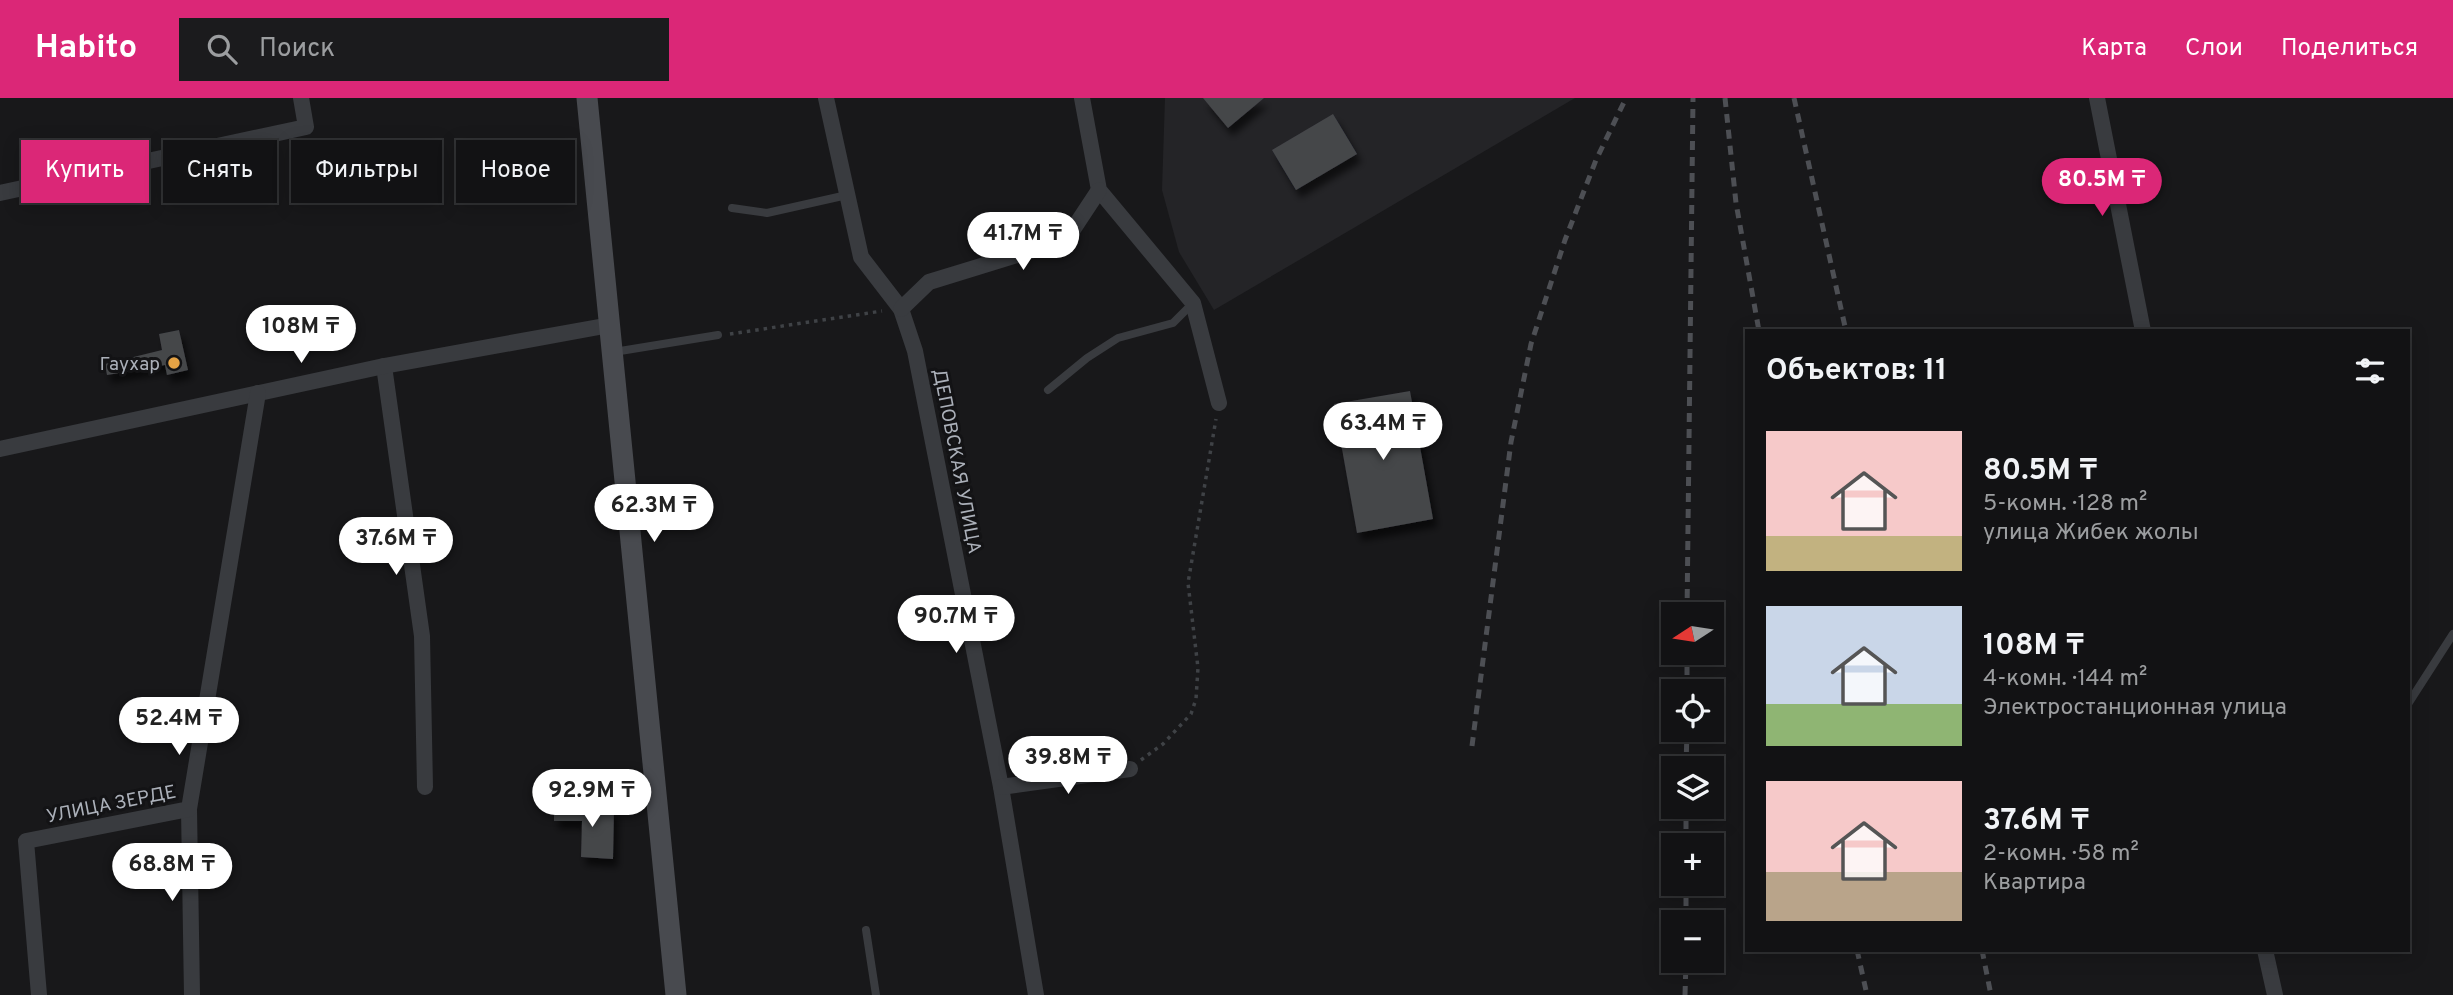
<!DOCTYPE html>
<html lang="ru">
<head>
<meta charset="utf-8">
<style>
  :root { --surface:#121214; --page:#1b1b1d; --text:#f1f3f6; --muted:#9c9ea0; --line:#313234; --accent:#db2777 }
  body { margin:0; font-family:Overpass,sans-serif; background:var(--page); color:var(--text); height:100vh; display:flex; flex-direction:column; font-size:26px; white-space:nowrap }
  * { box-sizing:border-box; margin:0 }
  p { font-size:23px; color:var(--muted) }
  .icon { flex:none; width:38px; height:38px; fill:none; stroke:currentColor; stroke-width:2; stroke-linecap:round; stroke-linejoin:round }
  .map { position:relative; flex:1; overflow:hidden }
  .details { position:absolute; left:1745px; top:231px; width:665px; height:623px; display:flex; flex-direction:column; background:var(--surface); border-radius:0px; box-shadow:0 4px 18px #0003,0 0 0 2px var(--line) }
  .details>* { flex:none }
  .hud { position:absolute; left:21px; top:42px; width:665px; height:63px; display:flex; gap:14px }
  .needle { width:46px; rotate:258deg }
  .controls { position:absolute; left:1661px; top:504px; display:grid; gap:14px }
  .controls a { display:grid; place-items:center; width:63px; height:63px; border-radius:0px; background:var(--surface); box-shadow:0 4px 18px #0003,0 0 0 2px var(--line); font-size:35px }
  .price { position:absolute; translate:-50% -60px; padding:0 16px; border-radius:24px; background:#fff; color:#222; font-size:23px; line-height:46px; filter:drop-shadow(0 2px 4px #0008) }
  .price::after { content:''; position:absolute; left:50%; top:42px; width:21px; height:16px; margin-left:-10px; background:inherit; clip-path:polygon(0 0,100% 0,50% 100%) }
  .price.selected { background:var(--accent); color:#fff }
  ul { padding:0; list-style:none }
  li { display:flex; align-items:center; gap:21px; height:175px; padding:0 21px }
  li span { display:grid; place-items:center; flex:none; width:196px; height:140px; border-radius:0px; color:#555 }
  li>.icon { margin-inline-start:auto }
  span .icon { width:84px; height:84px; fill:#fffc; stroke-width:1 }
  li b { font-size:30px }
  h2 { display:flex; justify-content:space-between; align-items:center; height:84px; padding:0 21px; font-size:30px }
  .chip { padding:0 24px; border-radius:0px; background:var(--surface); box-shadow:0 4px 18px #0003,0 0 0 2px var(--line); font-size:24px; line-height:63px }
  .chip.selected { background:var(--accent); color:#fff }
  header { display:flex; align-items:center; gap:42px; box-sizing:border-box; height:98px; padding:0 35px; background:var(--accent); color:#fff }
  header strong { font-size:33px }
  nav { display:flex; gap:38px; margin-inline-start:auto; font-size:24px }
  .search { width:490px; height:63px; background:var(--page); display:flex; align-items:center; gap:18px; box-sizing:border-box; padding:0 24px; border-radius:0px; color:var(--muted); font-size:26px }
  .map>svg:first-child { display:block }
</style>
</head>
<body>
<header>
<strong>Habito</strong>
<div class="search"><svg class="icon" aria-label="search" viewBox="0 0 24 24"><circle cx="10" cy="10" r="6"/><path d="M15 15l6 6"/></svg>Поиск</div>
<nav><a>Карта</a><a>Слои</a><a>Поделиться</a></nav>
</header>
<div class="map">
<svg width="2453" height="897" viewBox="0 0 2453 897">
  <defs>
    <filter id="shadow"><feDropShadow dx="4.5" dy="8" stdDeviation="3.5" flood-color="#0009"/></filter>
  </defs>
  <rect width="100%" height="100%" fill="#18181a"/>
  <polygon fill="#242427" points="1165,0 1575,0 1214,212 1179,154 1162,92"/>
  <g fill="#45464a" filter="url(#shadow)">
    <polygon points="1203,0 1264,0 1228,30"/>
    <polygon points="1333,16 1357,56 1296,92 1272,52"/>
    <polygon points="179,232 188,272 167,277 165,267 107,277 105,266 162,252 159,236"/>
    <polygon points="1410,293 1433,421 1357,435 1334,306"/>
    <polygon points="554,708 614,710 613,761 581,759 582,723 554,723"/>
  </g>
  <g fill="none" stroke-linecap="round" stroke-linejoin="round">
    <g stroke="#3f4246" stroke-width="3.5" stroke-dasharray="3.5 5" stroke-linecap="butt">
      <polyline points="730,236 882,213"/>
      <polyline points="1141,662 1163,646 1191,616 1196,601 1198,570 1188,485 1216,321"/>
    </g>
    <g stroke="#393b3f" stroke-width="8">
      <polyline points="732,110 767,115 847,97"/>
      <polyline points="614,254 718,237"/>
      <polyline points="1048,292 1087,260 1118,240 1173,225 1193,205"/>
      <polyline points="2408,606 2453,536"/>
      <polyline points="866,832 876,897"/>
    </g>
    <g stroke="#393b3f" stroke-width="16">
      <polyline points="826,0 861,159 901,211 915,253 1001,689 1036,897"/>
      <polyline points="1082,0 1099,92 1193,205 1219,305"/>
      <polyline points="2097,0 2143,233"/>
      <polyline points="0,95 306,29 301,0"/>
      <polyline points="901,211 929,184 1066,142 1099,92"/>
      <polyline points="384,268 422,538 425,689"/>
      <polyline points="0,351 384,268 610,227"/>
      <polyline points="1001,689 1130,671"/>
      <polyline points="189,711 192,897"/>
      <polyline points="2265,852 2275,897"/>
      <polyline points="39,897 26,743 189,711 258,295"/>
    </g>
    <polyline stroke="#484a4f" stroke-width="21" points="587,0 676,897"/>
    <g stroke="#4d4f54" stroke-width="5" stroke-dasharray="9 7" stroke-linecap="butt">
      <polyline points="1725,0 1736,105 1759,233"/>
      <polyline points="1794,0 1846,233"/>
      <polyline points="1687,516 1693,0"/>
      <polyline points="1687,593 1687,555"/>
      <polyline points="1472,648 1511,344 1531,246 1565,142 1596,62 1626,0"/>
      <polyline points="1686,670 1687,632"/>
      <polyline points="1686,747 1686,709"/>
      <polyline points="1686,824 1686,786"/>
      <polyline points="1857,852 1867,897"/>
      <polyline points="1982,852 1991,897"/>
      <polyline points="1685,897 1686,863"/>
    </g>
  </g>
  <circle fill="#e5a345" stroke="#131315" stroke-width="2.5" cx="174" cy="265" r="7"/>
  <g text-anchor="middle" stroke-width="6" stroke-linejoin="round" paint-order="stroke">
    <g font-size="19" fill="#abb0b9" stroke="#131315" text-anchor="end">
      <text x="160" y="272">Гаухар</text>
    </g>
    <g font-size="19" fill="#abb0b9" stroke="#131315">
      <text transform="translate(958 363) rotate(79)" y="7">ДЕПОВСКАЯ УЛИЦА</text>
      <text transform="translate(111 705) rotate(-11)" y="7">УЛИЦА ЗЕРДЕ</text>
    </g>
  </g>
</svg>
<div class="controls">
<a><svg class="needle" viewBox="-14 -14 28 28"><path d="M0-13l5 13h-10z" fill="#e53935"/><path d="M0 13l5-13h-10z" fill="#9c9ea0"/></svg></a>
<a><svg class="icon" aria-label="locate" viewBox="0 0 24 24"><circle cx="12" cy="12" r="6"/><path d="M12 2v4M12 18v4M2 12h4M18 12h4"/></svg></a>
<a><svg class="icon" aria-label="layers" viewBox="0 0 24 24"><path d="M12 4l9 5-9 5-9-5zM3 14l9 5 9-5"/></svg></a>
<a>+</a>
<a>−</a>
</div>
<b class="price selected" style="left:2102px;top:120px">80.5M ₸</b>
<b class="price" style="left:1023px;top:174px">41.7M ₸</b>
<b class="price" style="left:301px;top:267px">108M ₸</b>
<b class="price" style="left:1383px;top:364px">63.4M ₸</b>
<b class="price" style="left:654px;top:446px">62.3M ₸</b>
<b class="price" style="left:396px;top:479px">37.6M ₸</b>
<b class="price" style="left:956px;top:557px">90.7M ₸</b>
<b class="price" style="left:179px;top:659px">52.4M ₸</b>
<b class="price" style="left:1068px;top:698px">39.8M ₸</b>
<b class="price" style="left:592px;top:731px">92.9M ₸</b>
<b class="price" style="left:172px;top:805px">68.8M ₸</b>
<div class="hud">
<a class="chip selected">Купить</a>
<a class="chip">Снять</a>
<a class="chip">Фильтры</a>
<a class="chip">Новое</a>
</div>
<section class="details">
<h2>Объектов: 11<svg class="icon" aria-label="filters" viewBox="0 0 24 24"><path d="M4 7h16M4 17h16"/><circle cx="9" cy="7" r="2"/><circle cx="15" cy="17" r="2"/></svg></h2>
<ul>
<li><span style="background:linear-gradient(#f6c9c9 75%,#c2b280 0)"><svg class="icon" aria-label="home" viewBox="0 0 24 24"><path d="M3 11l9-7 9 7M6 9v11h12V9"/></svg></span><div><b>80.5M ₸</b><p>5-комн. · 128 m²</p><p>улица Жибек жолы</p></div></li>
<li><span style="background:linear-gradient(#c9d6e8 70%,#8fb573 0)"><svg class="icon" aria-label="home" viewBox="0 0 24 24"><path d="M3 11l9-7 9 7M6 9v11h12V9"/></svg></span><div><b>108M ₸</b><p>4-комн. · 144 m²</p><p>Электростанционная улица</p></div></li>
<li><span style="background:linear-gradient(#f6c9c9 65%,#b9a48a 0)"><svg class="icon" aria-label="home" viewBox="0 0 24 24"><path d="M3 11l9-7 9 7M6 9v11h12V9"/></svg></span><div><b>37.6M ₸</b><p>2-комн. · 58 m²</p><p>Квартира</p></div></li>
</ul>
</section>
</div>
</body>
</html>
